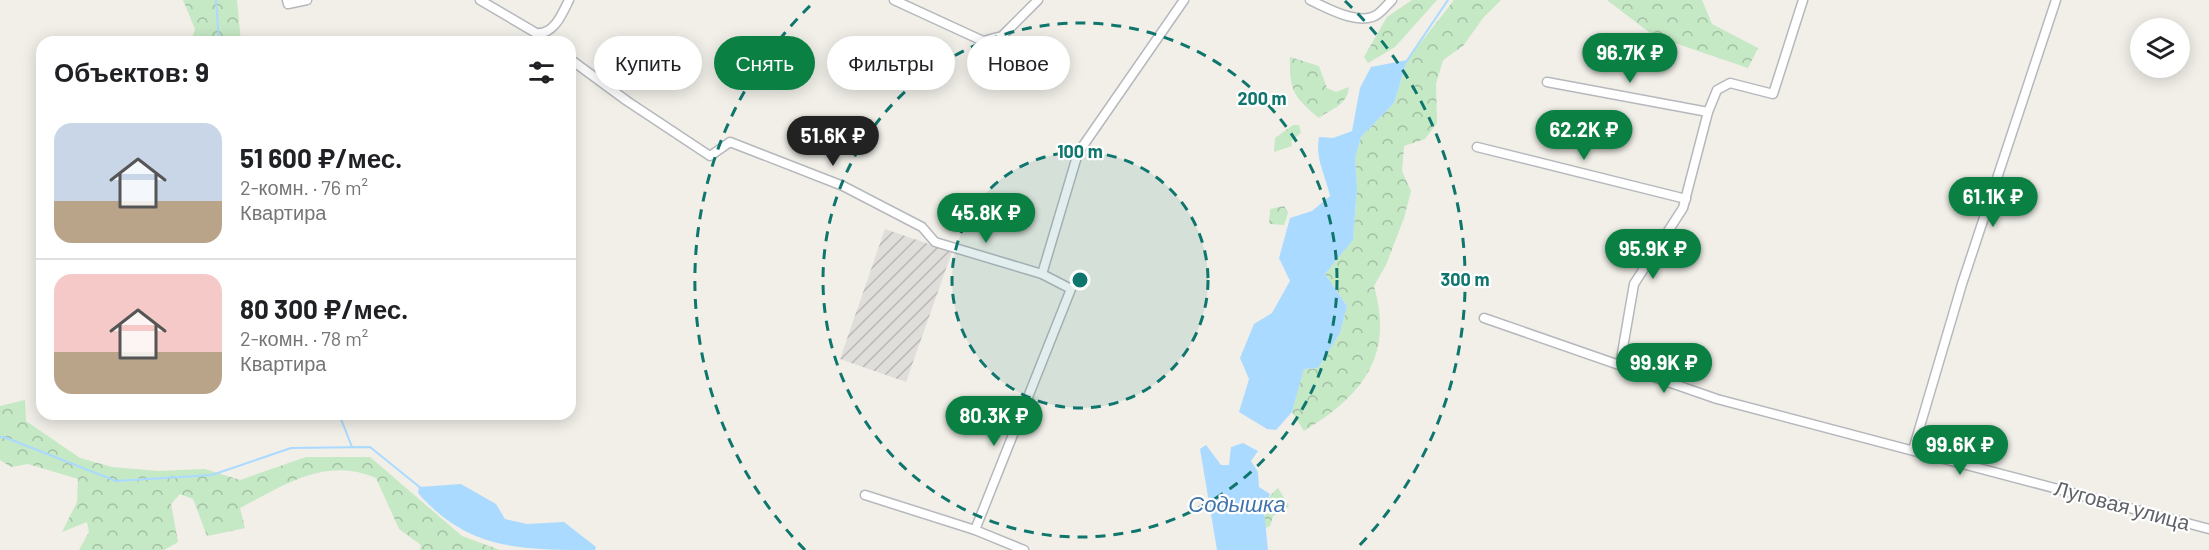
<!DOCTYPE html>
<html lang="ru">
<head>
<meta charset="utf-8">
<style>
  :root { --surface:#fff; --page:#f6f6f6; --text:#202124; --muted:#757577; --line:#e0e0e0; --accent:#0b8043 }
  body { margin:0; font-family:Barlow,sans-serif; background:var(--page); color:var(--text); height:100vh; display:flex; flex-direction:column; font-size:22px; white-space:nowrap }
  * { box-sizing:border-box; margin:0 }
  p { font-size:20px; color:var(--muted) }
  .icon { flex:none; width:33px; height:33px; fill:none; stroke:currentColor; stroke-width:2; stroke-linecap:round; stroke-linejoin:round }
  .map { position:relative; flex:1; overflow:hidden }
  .drawer { position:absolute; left:36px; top:36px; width:540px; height:384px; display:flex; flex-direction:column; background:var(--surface); border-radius:18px; box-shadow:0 3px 15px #0003 }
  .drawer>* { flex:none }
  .top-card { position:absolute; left:594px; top:36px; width:570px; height:54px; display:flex; gap:12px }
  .tools { position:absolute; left:2130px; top:18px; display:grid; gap:12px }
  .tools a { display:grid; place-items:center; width:60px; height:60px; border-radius:50%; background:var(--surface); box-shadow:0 3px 15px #0003; font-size:30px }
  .price { position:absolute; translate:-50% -51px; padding:0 14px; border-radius:21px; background:var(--accent); color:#fff; font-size:20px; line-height:39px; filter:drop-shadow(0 2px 3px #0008) }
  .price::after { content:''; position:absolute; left:50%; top:36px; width:18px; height:14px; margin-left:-9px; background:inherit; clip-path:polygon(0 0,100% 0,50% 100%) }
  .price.on { background:#222; color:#fff }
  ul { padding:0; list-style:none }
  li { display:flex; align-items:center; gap:18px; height:150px; padding:0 18px }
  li+li { border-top:2px solid var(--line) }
  li span { display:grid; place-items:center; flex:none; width:168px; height:120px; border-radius:18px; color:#555 }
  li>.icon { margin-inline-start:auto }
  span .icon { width:72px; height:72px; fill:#fffc; stroke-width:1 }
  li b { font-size:26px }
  h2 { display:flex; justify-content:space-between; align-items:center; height:72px; padding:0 18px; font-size:26px }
  .tag { padding:0 21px; border-radius:27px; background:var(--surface); box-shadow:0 3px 15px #0003; font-size:21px; line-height:54px }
  .tag.on { background:var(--accent); color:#fff }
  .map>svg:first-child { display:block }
</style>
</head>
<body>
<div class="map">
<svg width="2209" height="550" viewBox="0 0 2209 550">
  <defs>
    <pattern id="industrial-furrows" width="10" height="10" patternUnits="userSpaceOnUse" patternTransform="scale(1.5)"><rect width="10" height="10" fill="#e0deda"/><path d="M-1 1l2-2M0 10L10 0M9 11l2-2" fill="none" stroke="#b9b8b5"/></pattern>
    <pattern id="forest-crowns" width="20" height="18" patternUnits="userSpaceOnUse" patternTransform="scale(1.5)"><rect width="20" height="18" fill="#c5e8c5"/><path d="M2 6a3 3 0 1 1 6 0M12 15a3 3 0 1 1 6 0" fill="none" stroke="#a3c0a4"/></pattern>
  </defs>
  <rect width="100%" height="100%" fill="#f1efe8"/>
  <polygon fill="url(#industrial-furrows)" points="885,229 952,252 906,382 840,359"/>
  <g fill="url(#forest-crowns)">
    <polygon points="183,0 237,0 241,42 191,42 195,29"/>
    <polygon points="1412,0 1437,0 1395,47 1368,63 1364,57 1387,17"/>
    <path d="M1454 0H1501L1483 18 1463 46 1443 60 1436 84 1437 123 1425 139 1404 146 1402 171 1411 191 1404 218 1386 265 1374 286C1394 356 1363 395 1304 431L1292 412 1304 369 1318 368 1340 333 1347 306 1325 274 1353 240 1357 187 1355 159 1361 137 1394 103 1407 60Z"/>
    <polygon points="1607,0 1702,0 1712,24 1758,48 1748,68 1654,36"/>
    <path d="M1290 57 1319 66 1327 88 1336 92 1349 87C1347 106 1332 108 1319 118 1293 97 1289 89 1290 57Z"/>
    <polygon points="1293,125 1299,125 1301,133 1291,141 1292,146 1274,152 1275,138"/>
    <polygon points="1284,206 1288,213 1284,225 1269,224 1270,209"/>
    <path d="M25 400 26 421 80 458 112 467 158 471 205 469 240 480 306 457H370L462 536 500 550H420L421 545 399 529 376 478C326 456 284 485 240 508L245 528 207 536 193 499 180 494 171 504 178 542 164 550H79L89 532 87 522 62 532 77 502 78 479 28 464 11 467 0 460V406Z"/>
    <path d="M1278 488 1289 506 1273 516 1270 526 1265 528C1264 512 1264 499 1278 488Z"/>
  </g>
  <g fill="#aadaff">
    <path d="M1407 60 1394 103 1361 137 1355 159 1357 187 1353 240 1325 274 1347 306 1340 333 1318 368 1304 369 1292 412 1276 430 1267 429 1239 412 1249 379 1240 358 1254 324 1272 313 1290 281 1279 258 1290 218 1312 211 1330 196C1325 174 1315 159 1319 137L1333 138 1352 131 1360 88 1371 67Z"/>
    <polygon points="1243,443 1258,451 1251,461 1258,472 1259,487 1270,494 1264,511 1268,550 1217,550 1200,449 1206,445 1221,465 1229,465 1231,447"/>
    <path d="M461 484 496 504 505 519 527 524 564 522 596 547 595 550C520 550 468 550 418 493L419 487Z"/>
  </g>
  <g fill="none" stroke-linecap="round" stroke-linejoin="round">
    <g stroke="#aadaff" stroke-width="2">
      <polyline points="216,0 219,42"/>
      <polyline points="1406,62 1448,0"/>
      <polyline points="339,414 352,447"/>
      <polyline points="0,437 4,437 116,481 212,475 291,448 370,447 422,489"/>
    </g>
    <defs>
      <g id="street">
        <polyline points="287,0 288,4 307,0"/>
        <path d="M480 0 536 33C554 35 562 14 569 0"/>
        <polyline points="894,0 983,41 1002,36 1038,0"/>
        <path d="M1310 0C1327 8 1360 27 1378 14 1383 10 1388 4 1392 0"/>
        <polyline points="570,59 627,101 710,156 730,142 843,186 922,227 935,242 1042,274 1071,289 975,530 865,495"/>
        <polyline points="1547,82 1708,112"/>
        <polyline points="1477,147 1686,199"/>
        <polyline points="1042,274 1078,153 1184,0"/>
        <polyline points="1484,318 1717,399 2209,529"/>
        <polyline points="1620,365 1634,284 1683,208 1708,112 1717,90 1730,83 1773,94 1803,0"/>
        <polyline points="1913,450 1962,284 2056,0"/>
        <polyline points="975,530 1024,550"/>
      </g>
    </defs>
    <use href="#street" stroke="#b5b8bc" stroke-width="11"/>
    <use href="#street" stroke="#fff" stroke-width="8"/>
  </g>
  <circle cx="1080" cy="280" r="128" fill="#0f766e" fill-opacity=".12"/>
  <g fill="none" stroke="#0f766e" stroke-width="3" stroke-dasharray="10 8">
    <circle cx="1080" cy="280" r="128"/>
    <circle cx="1080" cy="280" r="257"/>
    <path d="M805 550A385 385 0 0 1 815 1M1345 1A385 385 0 0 1 1355 550"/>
  </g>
  <g text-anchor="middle" stroke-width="4.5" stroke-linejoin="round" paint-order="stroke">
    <g font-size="21" fill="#5f6368" stroke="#fff">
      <text transform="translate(2122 506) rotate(15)" y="7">Луговая улица</text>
    </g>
    <g font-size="22" font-style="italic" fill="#4174aa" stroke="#fff">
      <text x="1237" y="512">Содышка</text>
    </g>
  </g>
  <circle cx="1080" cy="280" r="9" fill="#0f766e" stroke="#fff" stroke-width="3"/>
  <g font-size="18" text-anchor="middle" font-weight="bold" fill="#0f766e" stroke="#fff" stroke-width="4.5" stroke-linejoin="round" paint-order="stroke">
    <text x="1262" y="105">200 m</text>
    <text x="1080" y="158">100 m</text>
    <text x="1465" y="286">300 m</text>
  </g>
</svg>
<div class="tools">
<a><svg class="icon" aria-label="layers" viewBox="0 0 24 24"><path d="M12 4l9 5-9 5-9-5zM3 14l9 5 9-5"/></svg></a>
</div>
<b class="price" style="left:1630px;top:84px">96.7K ₽</b>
<b class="price" style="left:1584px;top:161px">62.2K ₽</b>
<b class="price on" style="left:833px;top:167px">51.6K ₽</b>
<b class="price" style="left:1993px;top:228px">61.1K ₽</b>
<b class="price" style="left:986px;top:244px">45.8K ₽</b>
<b class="price" style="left:1653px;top:280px">95.9K ₽</b>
<b class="price" style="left:1664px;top:394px">99.9K ₽</b>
<b class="price" style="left:994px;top:447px">80.3K ₽</b>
<b class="price" style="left:1960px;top:476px">99.6K ₽</b>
<div class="top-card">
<a class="tag">Купить</a>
<a class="tag on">Снять</a>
<a class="tag">Фильтры</a>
<a class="tag">Новое</a>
</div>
<section class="drawer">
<h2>Объектов: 9<svg class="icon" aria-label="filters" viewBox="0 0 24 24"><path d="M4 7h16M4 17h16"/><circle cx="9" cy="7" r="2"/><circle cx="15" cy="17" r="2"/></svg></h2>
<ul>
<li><span style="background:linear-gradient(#c9d6e8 65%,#b9a48a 0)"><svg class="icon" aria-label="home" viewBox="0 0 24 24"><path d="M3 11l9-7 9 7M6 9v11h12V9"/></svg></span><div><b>51 600 ₽/мес.</b><p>2-комн. · 76 m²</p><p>Квартира</p></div></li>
<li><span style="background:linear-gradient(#f6c9c9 65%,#b9a48a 0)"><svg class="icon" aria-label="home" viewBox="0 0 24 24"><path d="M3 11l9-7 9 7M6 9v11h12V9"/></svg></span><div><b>80 300 ₽/мес.</b><p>2-комн. · 78 m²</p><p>Квартира</p></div></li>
</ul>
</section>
</div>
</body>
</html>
